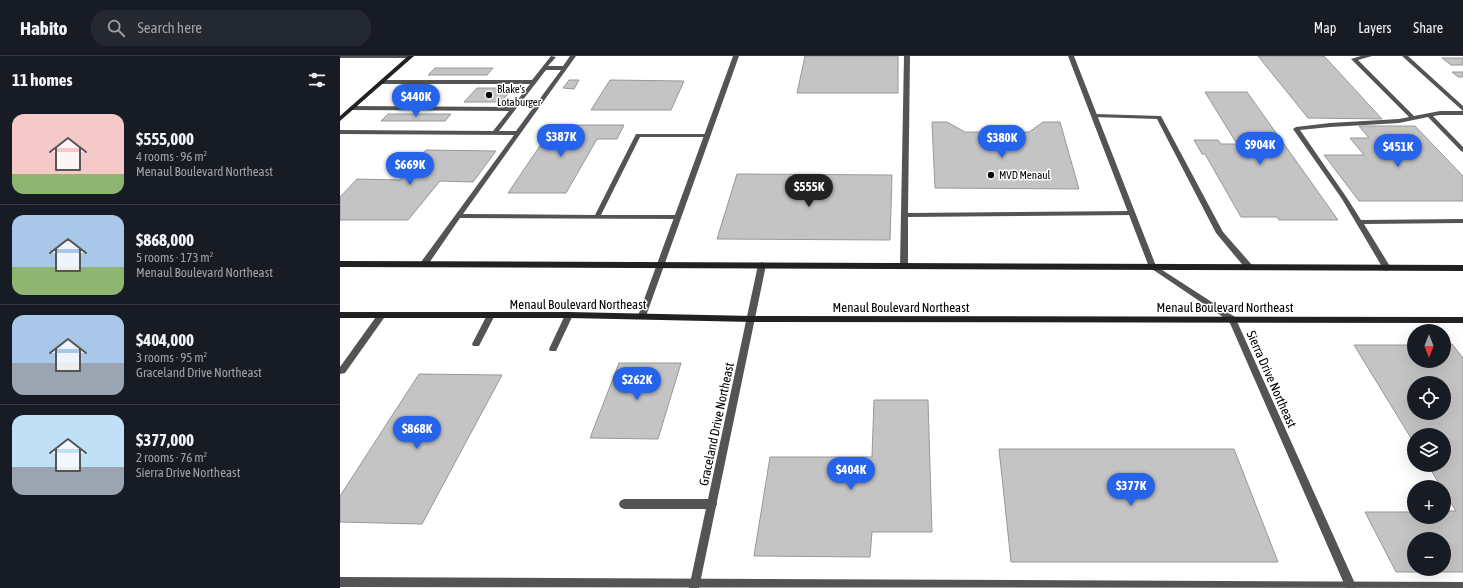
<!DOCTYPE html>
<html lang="en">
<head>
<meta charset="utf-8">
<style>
  :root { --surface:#171b24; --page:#242831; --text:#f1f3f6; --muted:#9ea1a6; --line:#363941; --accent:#2563eb }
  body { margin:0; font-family:"Asap Condensed",sans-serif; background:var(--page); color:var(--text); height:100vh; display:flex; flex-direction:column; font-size:15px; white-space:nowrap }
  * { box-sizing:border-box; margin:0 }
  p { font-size:13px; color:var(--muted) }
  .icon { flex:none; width:22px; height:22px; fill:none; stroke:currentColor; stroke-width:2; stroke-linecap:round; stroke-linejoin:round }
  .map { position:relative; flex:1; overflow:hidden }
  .panel { display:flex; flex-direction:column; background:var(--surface); width:340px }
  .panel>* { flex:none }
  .needle { width:26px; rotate:180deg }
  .fabs { position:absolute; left:1067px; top:268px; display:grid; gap:8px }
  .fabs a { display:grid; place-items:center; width:44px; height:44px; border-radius:50%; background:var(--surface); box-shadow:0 4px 16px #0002; font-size:20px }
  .price { position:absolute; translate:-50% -34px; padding:0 9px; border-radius:14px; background:var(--accent); color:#fff; font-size:13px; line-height:26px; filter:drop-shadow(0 1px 2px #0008) }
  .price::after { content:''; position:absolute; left:50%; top:24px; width:12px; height:9px; margin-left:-6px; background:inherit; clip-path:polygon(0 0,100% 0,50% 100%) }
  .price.on { background:#222; color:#fff }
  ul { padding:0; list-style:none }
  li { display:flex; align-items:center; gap:12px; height:100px; padding:0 12px }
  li+li { border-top:1px solid var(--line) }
  li span { display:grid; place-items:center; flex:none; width:112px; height:80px; border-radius:12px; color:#555 }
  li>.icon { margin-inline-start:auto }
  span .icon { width:48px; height:48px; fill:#fffc; stroke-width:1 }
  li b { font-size:17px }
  h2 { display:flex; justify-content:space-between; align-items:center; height:48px; padding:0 12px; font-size:17px }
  header { display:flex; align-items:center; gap:24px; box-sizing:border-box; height:56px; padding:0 20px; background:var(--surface); border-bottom:1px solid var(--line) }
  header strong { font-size:19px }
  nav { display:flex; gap:22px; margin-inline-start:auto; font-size:14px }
  .search { width:280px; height:36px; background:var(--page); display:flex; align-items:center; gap:10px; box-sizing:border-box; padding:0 14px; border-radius:16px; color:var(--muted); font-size:15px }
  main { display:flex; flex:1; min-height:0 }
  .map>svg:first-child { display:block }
</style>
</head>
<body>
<header>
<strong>Habito</strong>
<div class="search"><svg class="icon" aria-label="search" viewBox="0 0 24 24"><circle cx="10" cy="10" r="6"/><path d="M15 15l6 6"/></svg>Search here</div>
<nav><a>Map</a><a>Layers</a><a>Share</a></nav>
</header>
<main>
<section class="panel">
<h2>11 homes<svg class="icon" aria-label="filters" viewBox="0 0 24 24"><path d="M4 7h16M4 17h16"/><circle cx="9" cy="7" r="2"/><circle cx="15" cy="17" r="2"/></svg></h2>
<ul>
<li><span style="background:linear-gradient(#f6c9c9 75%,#8fb573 0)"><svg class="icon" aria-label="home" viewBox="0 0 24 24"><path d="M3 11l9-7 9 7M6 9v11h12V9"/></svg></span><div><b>$555,000</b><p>4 rooms · 96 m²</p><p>Menaul Boulevard Northeast</p></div></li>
<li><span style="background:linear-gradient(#a9c7e8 65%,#8fb573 0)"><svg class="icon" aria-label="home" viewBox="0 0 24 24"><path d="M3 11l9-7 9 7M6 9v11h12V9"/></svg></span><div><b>$868,000</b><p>5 rooms · 173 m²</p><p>Menaul Boulevard Northeast</p></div></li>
<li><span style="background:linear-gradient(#a9c7e8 60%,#9aa5b1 0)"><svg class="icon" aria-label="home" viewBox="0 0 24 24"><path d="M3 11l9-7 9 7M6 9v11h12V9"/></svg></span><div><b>$404,000</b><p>3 rooms · 95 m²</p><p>Graceland Drive Northeast</p></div></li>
<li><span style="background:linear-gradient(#bfe0f5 65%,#9aa5b1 0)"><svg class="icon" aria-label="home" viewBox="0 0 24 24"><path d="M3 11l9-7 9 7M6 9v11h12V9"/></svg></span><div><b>$377,000</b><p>2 rooms · 76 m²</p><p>Sierra Drive Northeast</p></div></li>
</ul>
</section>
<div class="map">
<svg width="1123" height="532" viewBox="0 0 1123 532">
  <rect width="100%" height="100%" fill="#fff"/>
  <g fill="#c4c4c4" stroke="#989898" fill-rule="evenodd">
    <polygon points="465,0 558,0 558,37 457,37"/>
    <polygon points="918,0 984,0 1042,63 968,62"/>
    <polygon points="1102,2 1123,2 1123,9 1111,9"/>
    <polygon points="95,12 153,12 147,19 88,19"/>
    <polygon points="1112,16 1123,16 1123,21 1118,21"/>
    <polygon points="229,24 239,24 234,33 223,32"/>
    <polygon points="270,24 344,25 331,54 251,54"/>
    <polygon points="137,32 173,32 161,46 124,46"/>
    <polygon points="865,36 907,36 998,164 939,164 937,161 901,161 865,98 862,98 854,84 878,84 881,88 897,88"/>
    <polygon points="48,58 111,58 105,65 41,65"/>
    <polygon points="592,66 607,66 625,76 689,76 703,66 720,66 739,133 595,132"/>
    <polygon points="214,69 284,69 277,83 257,83 226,137 168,137"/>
    <polygon points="1019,70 1075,70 1123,120 1123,145 1019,145 984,99 1024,99 1010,82 1029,82"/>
    <polygon points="86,94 156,95 133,126 100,125 68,164 0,164 0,141 17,123 60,124"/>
    <polygon points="397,118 552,119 550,184 377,183"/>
    <path d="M1104 288H1112L1123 302V516H1056L1025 456H1074V461H1104V455H1116L1104 436V431H1101L1088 409H1104V379H1074V387L1014 289H1074V305H1104ZM1074 327H1104V357H1074ZM1074 483H1104V513H1074Z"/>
    <polygon points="279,307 341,307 318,383 250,382"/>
    <polygon points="79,318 162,319 82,468 0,466 0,440"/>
    <polygon points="534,344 588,344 592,476 532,476 530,501 414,500 430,401 532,401"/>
    <polygon points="659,393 894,393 938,506 671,506"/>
  </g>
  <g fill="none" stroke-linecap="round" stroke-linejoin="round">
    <g fill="#545454" fill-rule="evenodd">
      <path d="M211 0 216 1 208 10H223L230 0H236L123 158 255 159 296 78H369V80L367 81H300L261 159H338L341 161 338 163 120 162 87 210H81L80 208 81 206 174 79 0 78V74L153 75 169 55 12 54 9 52 12 50 172 51 190 28H42L39 26 42 24H192ZM206 14H221L176 75H159Z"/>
      <polygon points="564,0 570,0 568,157 792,155 794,155 794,159 568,161 568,210 564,213 561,212 560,210"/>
      <polygon points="1021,0 1032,0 1018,4 1074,60 1100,55 1123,55 1123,59 1100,59 1093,60 1123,91 1123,96 1121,95 1088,61 1059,67 990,71 960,74 1007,142 1021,164 1123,163 1123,167 1024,168 1051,212 1047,215 1044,214 1002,143 953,73 956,71 990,67 1059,63 1069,61 1011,3"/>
      <polygon points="755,58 821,60 883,176 912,209 913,211 912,213 906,213 876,177 817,63 753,61 752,60"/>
      <polygon points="151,256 155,259 140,288 139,290 133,290 132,288 147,259"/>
      <polygon points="229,256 233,259 217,293 216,295 210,295 209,293 225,259"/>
      <polygon points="41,257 45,260 44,262 5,317 0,318 0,311 38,258"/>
      <polygon points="284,443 372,443 376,445 377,448 376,451 372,453 284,453 280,451 279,448 280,445"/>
      <polygon points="0,521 1123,526 1123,532 0,531"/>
    </g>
    <g fill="#545454" fill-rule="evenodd">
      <polygon points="0,0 74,0 71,2 0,2"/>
      <polygon points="393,0 399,0 306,260 302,263 299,262 298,260"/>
      <polygon points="728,0 734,0 816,210 895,261 1017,532 1006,532 889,265 809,211"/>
      <polygon points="1062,0 1068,0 1123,50 1123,55"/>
      <polygon points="422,206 426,209 359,532 349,532 418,209"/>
    </g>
    <g fill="#212121" fill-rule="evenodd">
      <polygon points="68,0 74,0 0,65 0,60"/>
      <polygon points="0,205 1123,209 1123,215 0,211"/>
      <polygon points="0,256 229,256 412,260 1123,261 1123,267 412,266 229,262 0,262"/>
    </g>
  </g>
  <g fill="#000" stroke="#fff" stroke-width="1.5">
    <circle cx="149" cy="39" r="4"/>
    <circle cx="651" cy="119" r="4"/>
  </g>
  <g text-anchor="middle" stroke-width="3" stroke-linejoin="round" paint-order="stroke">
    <g font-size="11" fill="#000" stroke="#fff" text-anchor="start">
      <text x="157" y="37">Blake's<tspan x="157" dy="13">Lotaburger</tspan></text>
      <text x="659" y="123">MVD Menaul</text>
    </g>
    <g font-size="13" fill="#000" stroke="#fff">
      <text x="238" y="253">Menaul Boulevard Northeast</text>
      <text x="561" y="256">Menaul Boulevard Northeast</text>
      <text x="885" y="256">Menaul Boulevard Northeast</text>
      <text transform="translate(932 323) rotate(66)" y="5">Sierra Drive Northeast</text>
      <text transform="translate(376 368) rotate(-78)" y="5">Graceland Drive Northeast</text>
    </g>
  </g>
</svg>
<div class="fabs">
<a><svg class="needle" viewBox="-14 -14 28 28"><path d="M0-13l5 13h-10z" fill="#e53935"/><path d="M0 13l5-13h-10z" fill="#9ea1a6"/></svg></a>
<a><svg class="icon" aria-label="locate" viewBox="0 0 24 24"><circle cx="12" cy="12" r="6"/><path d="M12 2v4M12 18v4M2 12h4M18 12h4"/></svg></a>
<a><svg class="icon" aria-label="layers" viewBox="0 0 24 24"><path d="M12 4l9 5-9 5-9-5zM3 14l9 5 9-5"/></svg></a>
<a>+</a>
<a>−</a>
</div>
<b class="price" style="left:76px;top:62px">$440K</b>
<b class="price" style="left:221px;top:102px">$387K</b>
<b class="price" style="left:662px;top:103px">$380K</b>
<b class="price" style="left:920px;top:110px">$904K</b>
<b class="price" style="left:1058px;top:112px">$451K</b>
<b class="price" style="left:70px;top:130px">$669K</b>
<b class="price on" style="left:469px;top:152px">$555K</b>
<b class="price" style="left:297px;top:345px">$262K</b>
<b class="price" style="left:77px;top:394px">$868K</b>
<b class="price" style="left:511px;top:435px">$404K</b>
<b class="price" style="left:791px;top:451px">$377K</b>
</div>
</main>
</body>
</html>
